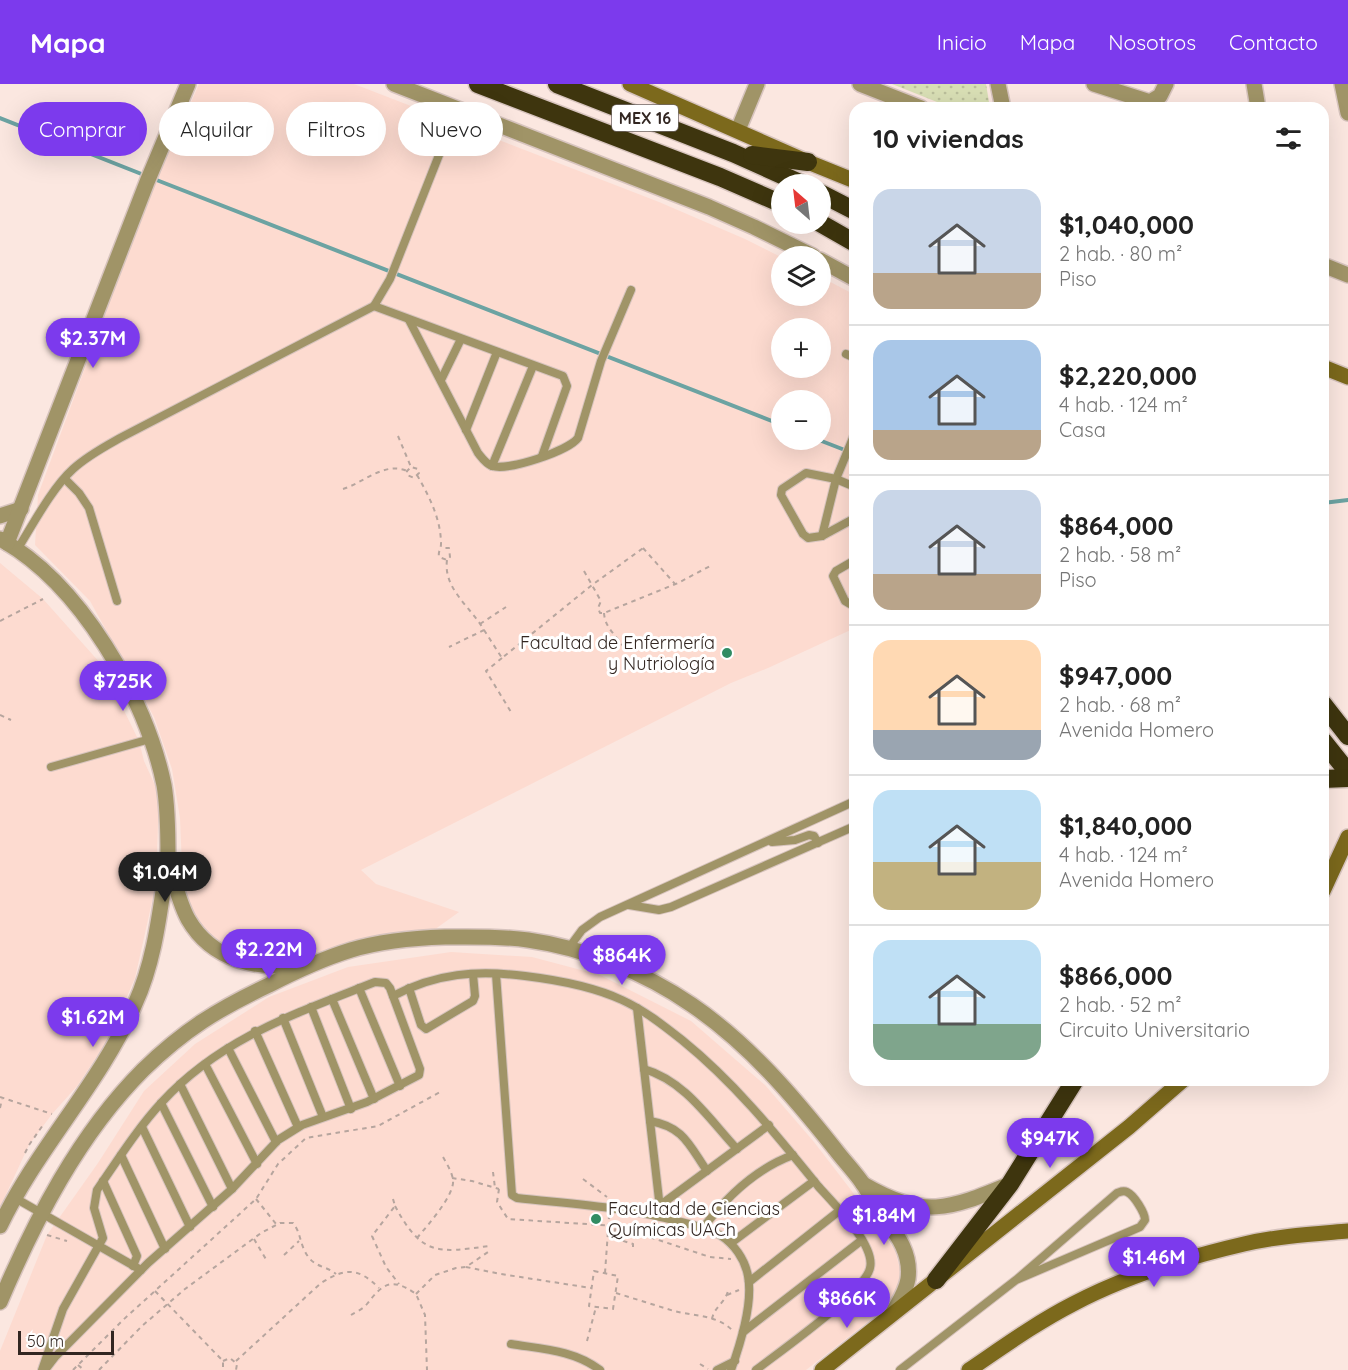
<!DOCTYPE html>
<html lang="es">
<head>
<meta charset="utf-8">
<style>
  :root { --surface:#fff; --page:#f6f6f6; --text:#222; --muted:#767676; --line:#e0e0e0; --accent:#7c3aed }
  body { margin:0; font-family:Quicksand,sans-serif; background:var(--page); color:var(--text); height:100vh; display:flex; flex-direction:column; font-size:22px; white-space:nowrap }
  * { box-sizing:border-box; margin:0 }
  p { font-size:20px; color:var(--muted) }
  .icon { flex:none; width:33px; height:33px; fill:none; stroke:currentColor; stroke-width:2; stroke-linecap:round; stroke-linejoin:round }
  .map { position:relative; flex:1; overflow:hidden }
  .panel { position:absolute; left:849px; top:18px; width:480px; height:984px; display:flex; flex-direction:column; background:var(--surface); border-radius:18px; box-shadow:0 6px 24px #0002 }
  .panel>* { flex:none }
  .hud { position:absolute; left:18px; top:18px; width:570px; height:54px; display:flex; gap:12px }
  .needle { width:39px; rotate:332deg }
  .buttons { position:absolute; left:771px; top:90px; display:grid; gap:12px }
  .buttons a { display:grid; place-items:center; width:60px; height:60px; border-radius:50%; background:var(--surface); box-shadow:0 6px 24px #0002; font-size:30px }
  .scale { position:absolute; left:18px; bottom:15px; width:96px; box-sizing:border-box; padding-left:6px; border:3px solid #322621; border-top:0; font-size:16px; line-height:21px; white-space:nowrap; color:#322621; -webkit-text-stroke:4px #fff; paint-order:stroke }
  .price { position:absolute; translate:-50% -51px; padding:0 14px; border-radius:21px; background:var(--accent); color:#fff; font-size:20px; line-height:39px; filter:drop-shadow(0 2px 3px #0008) }
  .price::after { content:''; position:absolute; left:50%; top:36px; width:18px; height:14px; margin-left:-9px; background:inherit; clip-path:polygon(0 0,100% 0,50% 100%) }
  .price.on { background:#222; color:#fff }
  ul { padding:0; list-style:none }
  li { display:flex; align-items:center; gap:18px; height:150px; padding:0 24px }
  li+li { border-top:2px solid var(--line) }
  li span { display:grid; place-items:center; flex:none; width:168px; height:120px; border-radius:18px; color:#555 }
  li>.icon { margin-inline-start:auto }
  span .icon { width:72px; height:72px; fill:#fffc; stroke-width:1 }
  li b { font-size:26px }
  h2 { display:flex; justify-content:space-between; align-items:center; height:72px; padding:0 24px; font-size:26px }
  .chip { padding:0 21px; border-radius:27px; background:var(--surface); box-shadow:0 6px 24px #0002; font-size:21px; line-height:54px }
  .chip.on { background:var(--accent); color:#fff }
  header { display:flex; align-items:center; gap:36px; box-sizing:border-box; height:84px; padding:0 30px; background:var(--accent); color:#fff }
  header strong { font-size:28px }
  nav { display:flex; gap:33px; margin-inline-start:auto; font-size:21px }
  .map>svg:first-child { display:block }
</style>
</head>
<body>
<header>
<strong>Mapa</strong>
<nav><a>Inicio</a><a>Mapa</a><a>Nosotros</a><a>Contacto</a></nav>
</header>
<div class="map">
<svg width="1348" height="1286" viewBox="0 0 1348 1286">
  <defs>
    <pattern id="green-dots" width="8" height="8" patternUnits="userSpaceOnUse" patternTransform="scale(1.5)"><rect width="8" height="8" fill="#d9dfb5"/><path d="M2 2h.1M6 6h.1" fill="none" stroke="#bbbf9b" stroke-width="1.8" stroke-linecap="round"/></pattern>
  </defs>
  <rect width="100%" height="100%" fill="#fbe7e0"/>
  <g fill="#fddbd0" fill-rule="evenodd">
    <path d="M199 0H354L659 118 745 155 781 173 782 212H820L821 193 855 211V544L768 584 731 599 361 786 376 800 459 828 434 846 340 861 288 878 240 871 201 844 183 806 180 734 172 685 154 633 90 517 35 461 38 411 143 127ZM782 244H820V284H782ZM782 316H820V356H782Z"/>
    <polygon points="0,479 43,515 101,580 139,657 144,677 159,710 156,800 135,894 110,952 78,1001 52,1030 29,1061 0,1123"/>
    <polygon points="451,868 532,873 600,891 691,937 765,1001 814,1058 851,1106 895,1166 900,1186 897,1210 883,1226 806,1286 0,1286 0,1267 47,1151 98,1079 144,1007 195,960 269,913 348,883"/>
  </g>
  <polygon fill="url(#green-dots)" points="892,0 986,0 990,24 952,24"/>
  <g fill="none" stroke-linecap="round" stroke-linejoin="round">
    <g stroke="#6ca3a2" stroke-width="4">
      <polyline points="0,34 144,91"/>
      <polyline points="154,95 782,341"/>
      <polyline points="819,356 855,370"/>
      <polyline points="1323,419 1348,416"/>
    </g>
    <defs>
      <g id="lane">
        <polyline points="374,222 563,292 567,302 542,372"/>
        <path d="M409 236 478 369C482 374 486 380 492 382 509 387 568 367 578 354L601 277 631 206"/>
        <polyline points="846,270 855,274"/>
        <polyline points="441,296 461,255"/>
        <polyline points="466,346 497,268"/>
        <polyline points="492,382 533,282"/>
        <polyline points="65,395 79,409 89,424 117,517"/>
        <polyline points="855,403 836,395 806,389 782,405 781,411 803,450 808,454 822,452 855,434"/>
        <polyline points="822,452 836,395 855,349"/>
        <path d="M17 466C32 442 52 404 73 385 87 372 104 363 120 354L374 222 390 195 443 61"/>
        <polyline points="855,476 836,487 833,492 845,517 850,520 855,519"/>
        <polyline points="51,683 150,655"/>
        <polyline points="772,758 795,756 809,751 814,752 818,759"/>
        <polyline points="629,821 659,826 671,823 855,742"/>
        <polyline points="568,865 582,846 600,833 855,717"/>
        <path d="M496 890 512 1111 517 1114C571 1120 628 1123 681 1138 694 1141 708 1145 720 1151 734 1160 745 1175 748 1192 753 1218 740 1261 731 1286"/>
        <polyline points="359,904 400,1002"/>
        <polyline points="409,904 421,941 426,945 473,917 475,912 473,890"/>
        <path d="M393 912C436 889 477 886 525 892 558 896 592 902 622 916 644 926 663 941 682 956 735 999 775 1049 818 1102 833 1119 876 1161 870 1184 865 1208 779 1268 756 1286"/>
        <polyline points="332,915 374,1015"/>
        <polyline points="311,923 351,1025"/>
        <polyline points="637,924 661,1133"/>
        <polyline points="283,934 323,1033"/>
        <polyline points="255,947 298,1043"/>
        <polyline points="228,964 276,1058"/>
        <polyline points="205,980 257,1080"/>
        <path d="M644 985C685 997 709 1035 737 1065"/>
        <polyline points="180,1000 232,1105"/>
        <polyline points="161,1019 213,1123"/>
        <path d="M650 1037C684 1043 689 1061 707 1087"/>
        <polyline points="142,1043 190,1143"/>
        <polyline points="121,1071 165,1165"/>
        <polyline points="103,1097 137,1172 133,1182"/>
        <polyline points="15,1114 141,1186"/>
        <polyline points="659,1122 769,1041"/>
        <path d="M703 1144C727 1112 755 1085 793 1071"/>
        <polyline points="731,1159 814,1097"/>
        <polyline points="749,1198 839,1127"/>
        <polyline points="743,1248 862,1156"/>
        <path d="M511 1260C542 1265 574 1266 600 1286"/>
        <path d="M42 1286 63 1225 103 1154 94 1124 97 1106C117 1077 137 1045 162 1018 221 954 297 929 375 898L386 899 390 904 420 985 419 991 367 1018 302 1041 278 1056 232 1105 148 1179 55 1273 45 1286"/>
        <polyline points="717,1286 735,1277"/>
        <path d="M900 1286 1016 1196 1117 1109C1120 1108 1123 1106 1127 1108 1134 1111 1145 1129 1145 1136L1140 1143 1016 1196"/>
      </g>
      <g id="street">
        <polyline points="394,0 709,123 754,143 813,172"/>
        <polyline points="860,0 921,24"/>
        <polyline points="998,0 1003,24"/>
        <polyline points="1094,0 1150,18 1160,12 1166,0"/>
        <polyline points="1254,0 1258,24"/>
        <polyline points="1342,0 1348,29"/>
        <polyline points="738,46 757,0"/>
        <polyline points="820,176 855,195"/>
        <polyline points="1323,181 1348,191"/>
        <polyline points="0,432 21,425"/>
        <path d="M0 455C80 499 146 613 164 701 168 724 168 750 168 774 160 824 156 874 135 920 100 1000 37 1064 0 1142"/>
        <polyline points="7,459 147,98 188,0"/>
        <path d="M170 782C175 800 179 818 188 835 212 877 259 887 304 880"/>
        <path d="M863 1100C924 1135 948 1126 1010 1100"/>
        <path d="M0 1218C35 1136 79 1050 143 986 184 946 218 925 269 901 296 887 322 875 351 866 381 857 414 854 445 853 473 853 500 852 528 856 585 864 644 888 692 921 749 960 793 1012 835 1065 844 1077 855 1088 863 1100 868 1107 871 1115 876 1122 892 1145 912 1165 908 1195 906 1208 898 1219 892 1230"/>
      </g>
      <g id="secondary">
        <polyline points="630,0 808,78 855,97"/>
        <polyline points="1323,283 1348,293"/>
        <polyline points="1323,807 1348,753"/>
        <polyline points="822,1286 1129,1043 1183,996"/>
        <path d="M969 1286C1003 1263 1036 1239 1073 1220 1124 1193 1188 1173 1244 1160 1278 1152 1313 1150 1348 1147"/>
      </g>
      <g id="highway">
        <polyline points="478,0 720,93 782,120"/>
        <polyline points="557,0 733,69 802,100"/>
        <polyline points="752,71 808,78"/>
        <polyline points="820,109 855,127"/>
        <polyline points="820,139 855,159"/>
        <polyline points="1323,620 1348,652"/>
        <polyline points="1323,657 1348,688"/>
        <polyline points="1323,695 1348,694"/>
        <polyline points="936,1196 1010,1100 1075,996"/>
      </g>
    </defs>
    <use href="#lane" stroke="#d7c4be" stroke-width="10"/>
    <use href="#street" stroke="#d7c4be" stroke-width="18"/>
    <use href="#secondary" stroke="#d7c4be" stroke-width="18"/>
    <use href="#highway" stroke="#d7c4be" stroke-width="21"/>
    <g stroke="#b6a59e" stroke-width="2" stroke-dasharray="4.5 4.5" stroke-linecap="butt">
      <polyline points="398,352 411,383 407,387 407,391 414,394 419,389 418,385 411,383"/>
      <path d="M417 391C429 412 441 435 441 460 441 465 438 467 439 473L447 476 450 473 449 464H441"/>
      <path d="M343 405C363 399 385 377 407 387"/>
      <polyline points="643,464 675,500"/>
      <path d="M447 476C443 505 471 523 484 546L449 563"/>
      <polyline points="584,487 601,517 598,524 600,529 604,529 678,499 712,481"/>
      <path d="M604 529C605 545 617 551 625 565"/>
      <polyline points="0,537 43,515"/>
      <polyline points="480,540 506,523"/>
      <polyline points="484,546 502,574 592,501 646,462"/>
      <polyline points="502,574 486,587 511,628"/>
      <polyline points="0,631 11,636"/>
      <polyline points="0,1013 52,1030"/>
      <polyline points="0,1024 2,1015"/>
      <polyline points="25,1069 29,1061 43,1041"/>
      <polyline points="493,1088 495,1104"/>
      <polyline points="452,1094 472,1097 499,1105"/>
      <polyline points="583,1095 607,1113"/>
      <polyline points="499,1105 497,1118 508,1135 616,1142 614,1150 617,1155 633,1160 633,1165"/>
      <polyline points="256,1115 277,1141"/>
      <polyline points="393,1115 395,1122 372,1152 386,1183 399,1200"/>
      <path d="M395 1122C422 1172 437 1169 489 1162"/>
      <polyline points="616,1142 710,1173 731,1175"/>
      <polyline points="47,1151 67,1157"/>
      <path d="M417 1154C427 1142 455 1111 453 1096 452 1088 447 1080 443 1073"/>
      <polyline points="254,1155 267,1177"/>
      <polyline points="284,1171 299,1157"/>
      <polyline points="466,1183 501,1190 591,1204"/>
      <polygon points="594,1187 618,1192 613,1225 589,1222"/>
      <polyline points="605,1189 609,1133"/>
      <polyline points="155,1207 223,1277 223,1286"/>
      <path d="M616 1209C635 1215 655 1221 674 1227 694 1232 717 1231 732 1246"/>
      <polyline points="416,1210 435,1191 456,1184 466,1183 491,1166"/>
      <polyline points="727,1211 739,1206"/>
      <path d="M351 1231C356 1228 363 1225 367 1220 383 1199 392 1193 416 1210L425 1231 427 1286"/>
      <path d="M712 1235C714 1223 725 1219 728 1207"/>
      <polyline points="587,1257 596,1223"/>
      <polyline points="223,1277 230,1274 237,1280 236,1286"/>
      <path d="M236 1277 321 1199C345 1184 358 1183 379 1204"/>
      <polyline points="700,1280 708,1285"/>
      <polyline points="78,1281 84,1286"/>
      <polyline points="73,1286 123,1236 256,1115 278,1080 306,1054 378,1042 442,1007"/>
      <path d="M99 1286 142 1242 185 1205 261 1149 280 1139H293C302 1150 299 1162 310 1175 317 1183 328 1183 336 1190"/>
    </g>
    <use href="#lane" stroke="#a09467" stroke-width="8"/>
    <use href="#street" stroke="#a09467" stroke-width="15"/>
    <use href="#secondary" stroke="#7c691c" stroke-width="15"/>
    <use href="#highway" stroke="#3e350e" stroke-width="18"/>
  </g>
  <g fill="#318c63" stroke="#fff" stroke-width="2">
    <circle cx="727" cy="569" r="6"/>
    <circle cx="596" cy="1135" r="6"/>
  </g>
  <g text-anchor="middle" stroke-width="6" stroke-linejoin="round" paint-order="stroke">
    <rect fill="#fff" stroke="#706764" stroke-width="1.5" x="612" y="21" width="66" height="26" rx="4.5"/>
    <g font-size="16" font-weight="bold" fill="#322621">
      <text x="645" y="40">MEX 16</text>
    </g>
    <g font-size="18" fill="#322621" stroke="#fff" text-anchor="end">
      <text x="715" y="565">Facultad de Enfermería<tspan x="715" dy="21">y Nutriología</tspan></text>
      <text x="608" y="1131" text-anchor="start">Facultad de Ciencias<tspan x="608" dy="21">Químicas UACh</tspan></text>
    </g>
  </g>
</svg>
<div class="buttons">
<a><svg class="needle" viewBox="-14 -14 28 28"><path d="M0-13l5 13h-10z" fill="#e53935"/><path d="M0 13l5-13h-10z" fill="#767676"/></svg></a>
<a><svg class="icon" aria-label="layers" viewBox="0 0 24 24"><path d="M12 4l9 5-9 5-9-5zM3 14l9 5 9-5"/></svg></a>
<a>+</a>
<a>−</a>
</div>
<div class="scale">50 m</div>
<b class="price" style="left:93px;top:285px">$2.37M</b>
<b class="price" style="left:123px;top:628px">$725K</b>
<b class="price on" style="left:165px;top:819px">$1.04M</b>
<b class="price" style="left:269px;top:896px">$2.22M</b>
<b class="price" style="left:622px;top:902px">$864K</b>
<b class="price" style="left:93px;top:964px">$1.62M</b>
<b class="price" style="left:1050px;top:1085px">$947K</b>
<b class="price" style="left:884px;top:1162px">$1.84M</b>
<b class="price" style="left:1154px;top:1204px">$1.46M</b>
<b class="price" style="left:847px;top:1245px">$866K</b>
<div class="hud">
<a class="chip on">Comprar</a>
<a class="chip">Alquilar</a>
<a class="chip">Filtros</a>
<a class="chip">Nuevo</a>
</div>
<section class="panel">
<h2>10 viviendas<svg class="icon" aria-label="filters" viewBox="0 0 24 24"><path d="M4 7h16M4 17h16"/><circle cx="9" cy="7" r="2"/><circle cx="15" cy="17" r="2"/></svg></h2>
<ul>
<li><span style="background:linear-gradient(#c9d6e8 70%,#b9a48a 0)"><svg class="icon" aria-label="home" viewBox="0 0 24 24"><path d="M3 11l9-7 9 7M6 9v11h12V9"/></svg></span><div><b>$1,040,000</b><p>2 hab. · 80 m²</p><p>Piso</p></div></li>
<li><span style="background:linear-gradient(#a9c7e8 75%,#b9a48a 0)"><svg class="icon" aria-label="home" viewBox="0 0 24 24"><path d="M3 11l9-7 9 7M6 9v11h12V9"/></svg></span><div><b>$2,220,000</b><p>4 hab. · 124 m²</p><p>Casa</p></div></li>
<li><span style="background:linear-gradient(#c9d6e8 70%,#b9a48a 0)"><svg class="icon" aria-label="home" viewBox="0 0 24 24"><path d="M3 11l9-7 9 7M6 9v11h12V9"/></svg></span><div><b>$864,000</b><p>2 hab. · 58 m²</p><p>Piso</p></div></li>
<li><span style="background:linear-gradient(#ffd9b3 75%,#9aa5b1 0)"><svg class="icon" aria-label="home" viewBox="0 0 24 24"><path d="M3 11l9-7 9 7M6 9v11h12V9"/></svg></span><div><b>$947,000</b><p>2 hab. · 68 m²</p><p>Avenida Homero</p></div></li>
<li><span style="background:linear-gradient(#bfe0f5 60%,#c2b280 0)"><svg class="icon" aria-label="home" viewBox="0 0 24 24"><path d="M3 11l9-7 9 7M6 9v11h12V9"/></svg></span><div><b>$1,840,000</b><p>4 hab. · 124 m²</p><p>Avenida Homero</p></div></li>
<li><span style="background:linear-gradient(#bfe0f5 70%,#7fa58c 0)"><svg class="icon" aria-label="home" viewBox="0 0 24 24"><path d="M3 11l9-7 9 7M6 9v11h12V9"/></svg></span><div><b>$866,000</b><p>2 hab. · 52 m²</p><p>Circuito Universitario</p></div></li>
</ul>
</section>
</div>
</body>
</html>
